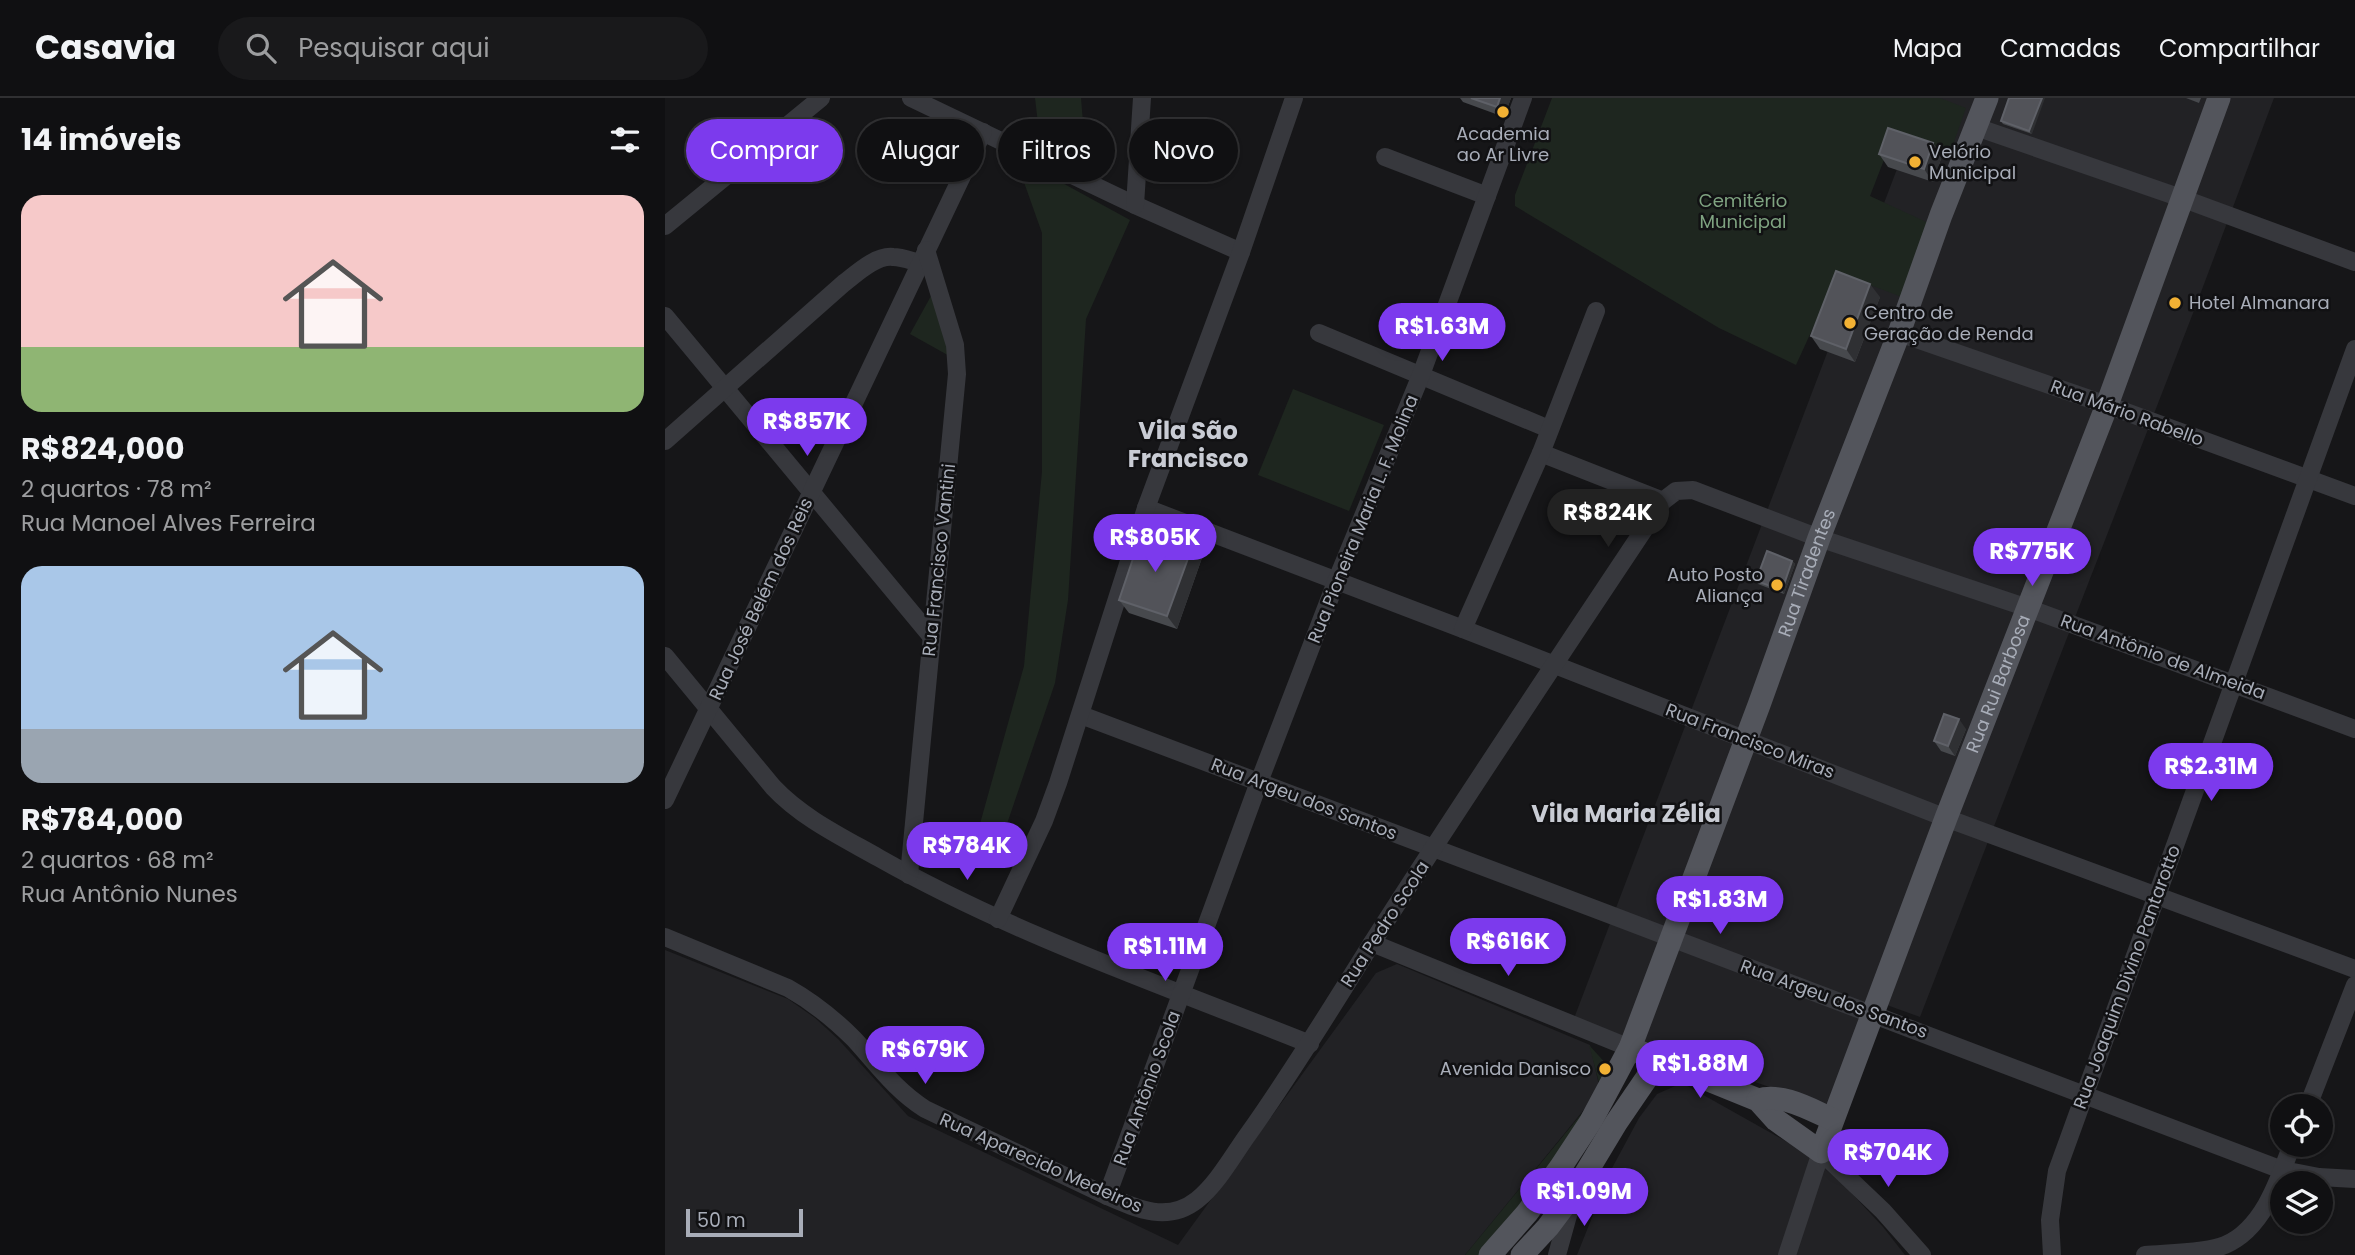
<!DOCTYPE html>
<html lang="pt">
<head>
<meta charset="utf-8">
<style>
  :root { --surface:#101012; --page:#19191b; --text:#f1f3f6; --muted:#9c9d9f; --line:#303032; --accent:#7c3aed }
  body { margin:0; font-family:Poppins,sans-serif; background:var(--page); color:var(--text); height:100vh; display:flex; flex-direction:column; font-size:26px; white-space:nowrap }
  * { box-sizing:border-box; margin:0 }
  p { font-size:23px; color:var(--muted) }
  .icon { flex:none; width:38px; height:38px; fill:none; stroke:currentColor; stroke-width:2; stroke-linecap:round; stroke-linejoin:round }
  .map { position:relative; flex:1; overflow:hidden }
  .panel { display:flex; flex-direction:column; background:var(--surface); width:665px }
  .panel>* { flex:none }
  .guide { position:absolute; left:21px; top:21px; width:665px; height:63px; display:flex; gap:14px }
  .controls { position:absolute; left:1605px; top:996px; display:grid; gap:14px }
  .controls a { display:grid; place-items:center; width:63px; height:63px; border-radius:50%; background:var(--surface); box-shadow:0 2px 5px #0004,0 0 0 2px var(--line); font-size:35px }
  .scale { position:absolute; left:21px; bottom:18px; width:117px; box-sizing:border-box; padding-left:7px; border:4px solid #a8adb8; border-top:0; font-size:19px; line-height:24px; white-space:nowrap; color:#a8adb8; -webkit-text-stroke:5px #111113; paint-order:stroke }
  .price { position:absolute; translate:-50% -60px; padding:0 16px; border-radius:24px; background:var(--accent); color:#fff; font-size:23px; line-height:46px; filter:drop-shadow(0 2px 4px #0008) }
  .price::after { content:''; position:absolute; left:50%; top:42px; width:21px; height:16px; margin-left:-10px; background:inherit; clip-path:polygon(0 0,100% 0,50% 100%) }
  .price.selected { background:#222; color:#fff }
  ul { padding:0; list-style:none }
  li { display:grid; align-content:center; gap:14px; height:371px; padding:0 21px }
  li span { display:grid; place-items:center; height:217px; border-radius:21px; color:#555 }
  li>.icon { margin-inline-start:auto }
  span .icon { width:126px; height:126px; fill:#fffc; stroke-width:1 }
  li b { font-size:30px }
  h2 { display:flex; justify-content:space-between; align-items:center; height:84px; padding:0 21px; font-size:30px }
  .tag { padding:0 24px; border-radius:32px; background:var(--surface); box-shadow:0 2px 5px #0004,0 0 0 2px var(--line); font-size:24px; line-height:63px }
  .tag.selected { background:var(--accent); color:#fff }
  header { display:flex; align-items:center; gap:42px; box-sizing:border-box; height:98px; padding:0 35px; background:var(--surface); border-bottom:2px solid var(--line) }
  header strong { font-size:33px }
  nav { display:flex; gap:38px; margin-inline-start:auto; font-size:24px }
  .search { width:490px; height:63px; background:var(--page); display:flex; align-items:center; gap:18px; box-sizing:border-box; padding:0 24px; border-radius:38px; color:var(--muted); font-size:26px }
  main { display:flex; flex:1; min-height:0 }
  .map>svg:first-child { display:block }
</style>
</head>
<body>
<header>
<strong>Casavia</strong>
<div class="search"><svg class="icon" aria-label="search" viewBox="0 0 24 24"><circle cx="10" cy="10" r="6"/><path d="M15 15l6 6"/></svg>Pesquisar aqui</div>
<nav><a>Mapa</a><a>Camadas</a><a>Compartilhar</a></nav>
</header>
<main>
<section class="panel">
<h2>14 imóveis<svg class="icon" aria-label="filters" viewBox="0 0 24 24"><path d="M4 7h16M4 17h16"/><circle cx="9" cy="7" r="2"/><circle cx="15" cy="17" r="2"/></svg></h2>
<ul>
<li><span style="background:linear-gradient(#f6c9c9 70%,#8fb573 0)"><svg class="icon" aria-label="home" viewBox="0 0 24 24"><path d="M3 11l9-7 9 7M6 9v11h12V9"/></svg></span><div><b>R$824,000</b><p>2 quartos · 78 m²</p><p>Rua Manoel Alves Ferreira</p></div></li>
<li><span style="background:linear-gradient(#a9c7e8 75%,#9aa5b1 0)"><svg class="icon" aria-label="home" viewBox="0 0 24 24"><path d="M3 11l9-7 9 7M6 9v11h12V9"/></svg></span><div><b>R$784,000</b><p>2 quartos · 68 m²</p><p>Rua Antônio Nunes</p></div></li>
</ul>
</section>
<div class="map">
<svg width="1690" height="1157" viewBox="0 0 1690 1157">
  <rect width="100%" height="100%" fill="#161618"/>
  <g fill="#222225">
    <polygon points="1259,0 1609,0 1530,210 1255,919 1208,902 1167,1010 908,923"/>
    <polygon points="0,852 123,901 150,920 173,941 243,1018 513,1147 711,875 732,866 925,947 935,992 800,1157 0,1157"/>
    <polygon points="1017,985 1142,1055 1179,1087 1218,1129 1240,1157 912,1157 946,1072 974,1020 992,996"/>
  </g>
  <g fill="#1e261f">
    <polygon points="370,0 416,0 422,73 376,51"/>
    <polygon points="887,0 1275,0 1301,10 1285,55 1229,36 1205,98 1270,128 1237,199 1173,175 1131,267 1054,230 850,108 850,97"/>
    <polygon points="350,59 465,122 421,221 403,502 390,585 328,767 306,758 359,568 377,373 377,135"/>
    <polygon points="266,198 288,260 245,236"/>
    <polygon points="628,291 719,327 684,413 593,377"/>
    <path d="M924 947 944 969C918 1041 866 1101 816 1157H800L936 992Z"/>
  </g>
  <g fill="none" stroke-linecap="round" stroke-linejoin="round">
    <g stroke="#37383d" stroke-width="18">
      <polyline points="246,0 470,107 576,154"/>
      <polyline points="1311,29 1519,101 1690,164"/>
      <polyline points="720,59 822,98"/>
      <polyline points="470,107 477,0"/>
      <polyline points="0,128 156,0"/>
      <polyline points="0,218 266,538"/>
      <polyline points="654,235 884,331"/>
      <polyline points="1234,235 1442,307 1690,398"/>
      <path d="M0 343 179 185C192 175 211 157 228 159 237 159 247 163 255 165"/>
      <polyline points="876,355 998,403"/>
      <polyline points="481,410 798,531 1281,720 1690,871"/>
      <polyline points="798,531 876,355 931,213"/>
      <path d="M0 558 108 689C137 720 177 739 214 760 350 837 500 888 645 946"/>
      <path d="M416 617C816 769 1218 918 1617 1072L1654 1079 1690 1081"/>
      <polyline points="0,702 318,34"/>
      <polyline points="244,777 292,276 290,247 261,152"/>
      <polyline points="333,821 379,723 393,685 481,410 576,154 629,0"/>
      <path d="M0 839 123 890C148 904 169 921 189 941 212 966 230 992 260 1011L442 1098C472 1111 503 1125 532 1102 553 1085 568 1057 584 1035 628 973 667 909 707 845 802 696 901 549 998 403L1011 393 1028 392 1154 440 1363 510 1690 631"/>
      <polyline points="707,845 965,950"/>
      <polyline points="1643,1008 1690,887"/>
      <polyline points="442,1098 594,684 671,484 756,277 858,0"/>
      <polyline points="892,1157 907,1103"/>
      <polyline points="1122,1157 1156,1054 1218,1113 1257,1157"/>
      <polyline points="1387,1157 1385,1122 1392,1073 1690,251"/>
      <path d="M1480 1157C1501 1155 1541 1155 1560 1147 1598 1131 1614 1082 1627 1046"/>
    </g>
    <g stroke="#53555c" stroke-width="23">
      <path id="s1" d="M965 950 1093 1002 1111 1022 1156 1054 1281 720 1442 307 1554 0"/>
      <path d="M1093 1002C1118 995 1144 1011 1167 1021"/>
      <path id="s2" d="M825 1157 862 1115 895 1070 926 1023 965 950 1094 607 1154 440 1234 235 1276 117 1322 0"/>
      <polyline points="857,1157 883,1129 910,1093 951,1025 994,962"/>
    </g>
  </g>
  <g fill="#47494d">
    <polygon points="795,0 846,0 839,19 798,4"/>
    <polygon points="1344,0 1367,36 1338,26 1336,23"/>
    <polygon points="1521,0 1536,0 1534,5"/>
    <polygon points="1268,45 1277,58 1268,84 1223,69 1214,56"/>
    <polygon points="1215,199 1190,264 1155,251 1146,238"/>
    <polygon points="490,440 538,457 512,531 464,515 454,502"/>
    <polygon points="1127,463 1130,466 1119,496 1093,486 1091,483"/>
    <polygon points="1301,631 1290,658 1276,653 1269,643"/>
  </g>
  <g fill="#2f3033">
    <polygon points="835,0 846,0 839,19 832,9"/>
    <polygon points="1377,0 1380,0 1367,36 1364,33"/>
    <polygon points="1268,45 1277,58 1268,84 1259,71"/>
    <polygon points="1205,186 1215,199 1190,264 1181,251"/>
    <polygon points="529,444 538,457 512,531 502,518"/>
    <polygon points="1127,463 1130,466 1119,496 1117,492"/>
    <polygon points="1294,621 1301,631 1290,658 1283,648"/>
  </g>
  <g fill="#525359" stroke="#5f6168" stroke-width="2">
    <polygon points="806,0 835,0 832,9"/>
    <polygon points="1344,0 1377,0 1364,33 1336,23"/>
    <polygon points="1223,30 1268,45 1259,71 1214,56"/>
    <polygon points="1171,173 1205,186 1181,251 1146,238"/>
    <polygon points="485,435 490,440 499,439 510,443 514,448 529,444 502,518 454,502 474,443 479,437"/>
    <polygon points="1102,453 1127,463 1117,492 1091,483"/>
    <polygon points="1279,616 1294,621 1283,648 1269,643"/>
  </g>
  <g fill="#f2b134" stroke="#111113" stroke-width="2.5">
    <circle cx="838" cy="14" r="7"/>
    <circle cx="1250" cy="64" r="7"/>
    <circle cx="1510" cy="205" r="7"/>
    <circle cx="1185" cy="225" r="7"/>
    <circle cx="1112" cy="487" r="7"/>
    <circle cx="940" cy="971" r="7"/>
  </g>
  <g text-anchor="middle" stroke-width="5" stroke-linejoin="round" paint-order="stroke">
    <g font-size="18" fill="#a8adb8" stroke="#111113" text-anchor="start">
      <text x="838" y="42" text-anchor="middle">Academia<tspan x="838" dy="21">ao Ar Livre</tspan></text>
      <text x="1264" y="60">Velório<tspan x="1264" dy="21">Municipal</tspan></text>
      <text x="1524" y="211">Hotel Almanara</text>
      <text x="1199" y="221">Centro de<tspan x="1199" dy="21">Geração de Renda</tspan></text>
      <text x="1098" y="483" text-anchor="end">Auto Posto<tspan x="1098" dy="21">Aliança</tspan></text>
      <text x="926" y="977" text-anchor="end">Avenida Danisco</text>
    </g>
    <g font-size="18" fill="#7fa381" stroke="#111113">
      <text x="1078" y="109">Cemitério<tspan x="1078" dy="21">Municipal</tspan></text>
    </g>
    <g font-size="18" fill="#a8adb8" stroke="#111113">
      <text transform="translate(1462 315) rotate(20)" y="6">Rua Mário Rabello</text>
      <text transform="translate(698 421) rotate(-68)" y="6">Rua Pioneira Maria L. F. Molina</text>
      <text transform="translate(274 462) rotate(-84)" y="6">Rua Francisco Vantini</text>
      <text dy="6" stroke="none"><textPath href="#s2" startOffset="758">Rua Tiradentes</textPath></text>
      <text transform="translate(96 501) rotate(-65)" y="6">Rua José Belém dos Reis</text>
      <text transform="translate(1498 559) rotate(20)" y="6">Rua Antônio de Almeida</text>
      <text dy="6" stroke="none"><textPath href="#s1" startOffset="721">Rua Rui Barbosa</textPath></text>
      <text transform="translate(1085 643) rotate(21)" y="6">Rua Francisco Miras</text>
      <text transform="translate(639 701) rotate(21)" y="6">Rua Argeu dos Santos</text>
      <text transform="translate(720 826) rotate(-57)" y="6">Rua Pedro Scola</text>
      <text transform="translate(1462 879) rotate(-70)" y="6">Rua Joaquim Divino Pantarotto</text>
      <text transform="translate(1169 901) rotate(20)" y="6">Rua Argeu dos Santos</text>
      <text transform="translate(482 990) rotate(-70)" y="6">Rua Antônio Scola</text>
      <text transform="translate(376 1065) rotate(24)" y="6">Rua Aparecido Medeiros</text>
    </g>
    <g font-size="24" font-weight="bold" fill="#c9ccd4" stroke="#111113">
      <text x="523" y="341">Vila São<tspan x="523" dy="28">Francisco</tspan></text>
      <text x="961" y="724">Vila Maria Zélia</text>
    </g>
  </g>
</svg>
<div class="controls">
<a><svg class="icon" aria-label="locate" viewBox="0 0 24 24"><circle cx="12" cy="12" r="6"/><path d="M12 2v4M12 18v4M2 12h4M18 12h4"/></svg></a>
<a><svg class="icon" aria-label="layers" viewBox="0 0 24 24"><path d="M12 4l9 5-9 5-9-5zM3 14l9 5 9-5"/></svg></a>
</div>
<div class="scale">50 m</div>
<b class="price" style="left:777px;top:265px">R$1.63M</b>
<b class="price" style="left:142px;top:360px">R$857K</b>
<b class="price selected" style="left:943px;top:451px">R$824K</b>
<b class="price" style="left:490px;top:476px">R$805K</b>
<b class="price" style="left:1367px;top:490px">R$775K</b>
<b class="price" style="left:1546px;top:705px">R$2.31M</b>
<b class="price" style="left:302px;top:784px">R$784K</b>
<b class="price" style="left:1055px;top:838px">R$1.83M</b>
<b class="price" style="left:843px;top:880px">R$616K</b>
<b class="price" style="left:500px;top:885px">R$1.11M</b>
<b class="price" style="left:260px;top:988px">R$679K</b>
<b class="price" style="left:1035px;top:1002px">R$1.88M</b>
<b class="price" style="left:1223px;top:1091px">R$704K</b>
<b class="price" style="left:919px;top:1130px">R$1.09M</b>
<div class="guide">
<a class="tag selected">Comprar</a>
<a class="tag">Alugar</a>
<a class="tag">Filtros</a>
<a class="tag">Novo</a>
</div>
</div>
</main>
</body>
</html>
